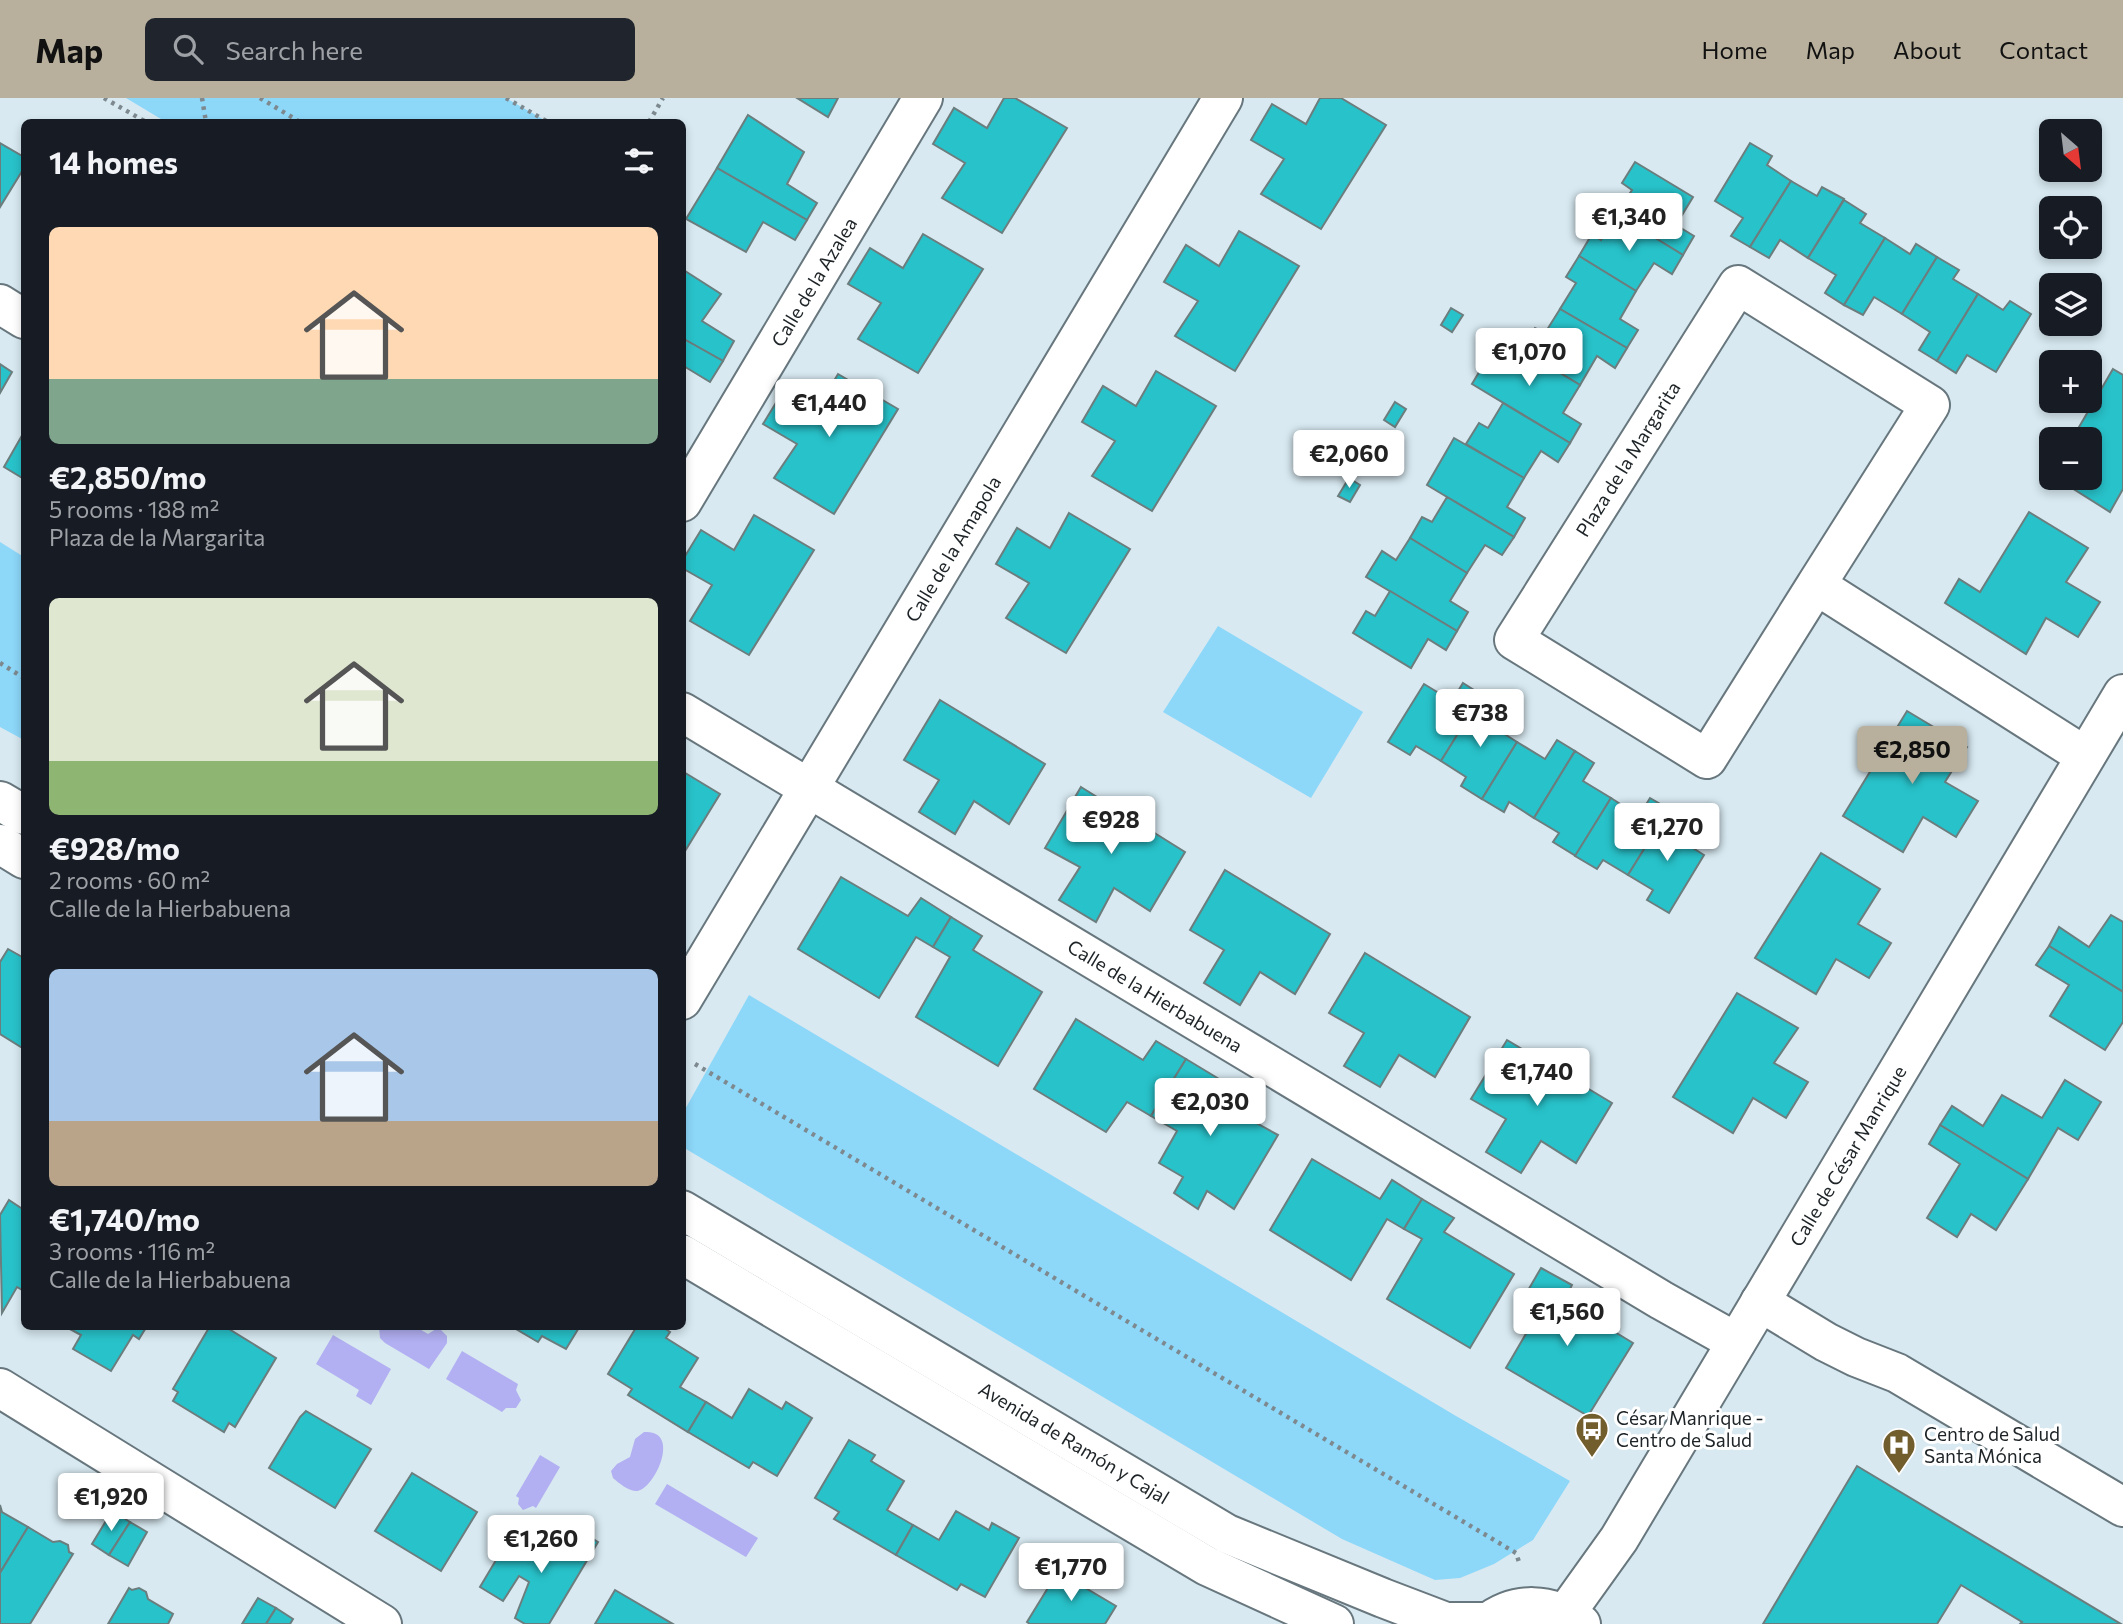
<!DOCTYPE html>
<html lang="en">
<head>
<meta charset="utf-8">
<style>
  :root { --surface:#171b24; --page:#20242c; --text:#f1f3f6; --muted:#9ea1a6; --accent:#b8b09c }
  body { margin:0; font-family:Commissioner,sans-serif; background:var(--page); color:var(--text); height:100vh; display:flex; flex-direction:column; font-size:26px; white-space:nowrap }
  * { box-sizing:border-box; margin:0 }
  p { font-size:23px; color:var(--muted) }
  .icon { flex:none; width:38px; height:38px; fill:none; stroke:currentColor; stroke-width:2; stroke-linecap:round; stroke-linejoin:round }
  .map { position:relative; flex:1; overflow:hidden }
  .side { position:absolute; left:21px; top:21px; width:665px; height:1211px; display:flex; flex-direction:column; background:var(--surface); border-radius:10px; box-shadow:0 4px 10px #0003 }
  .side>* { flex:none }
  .needle { width:46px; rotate:152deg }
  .controls { position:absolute; left:2039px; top:21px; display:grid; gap:14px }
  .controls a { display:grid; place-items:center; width:63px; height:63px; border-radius:10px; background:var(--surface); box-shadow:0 4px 10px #0003; font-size:35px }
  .price { position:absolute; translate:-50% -60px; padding:0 16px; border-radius:7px; background:#fff; color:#222; font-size:23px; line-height:46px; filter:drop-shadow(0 2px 4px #0008) }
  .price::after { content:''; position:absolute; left:50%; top:42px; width:21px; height:16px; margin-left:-10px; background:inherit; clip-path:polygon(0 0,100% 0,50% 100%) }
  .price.on { background:var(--accent); color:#111 }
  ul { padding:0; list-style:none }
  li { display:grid; align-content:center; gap:14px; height:371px; padding:0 28px }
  li span { display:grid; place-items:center; height:217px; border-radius:10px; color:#555 }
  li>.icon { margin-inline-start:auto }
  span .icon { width:126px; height:126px; fill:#fffc; stroke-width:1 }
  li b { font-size:30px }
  h2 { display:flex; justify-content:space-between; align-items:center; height:84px; padding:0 28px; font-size:30px }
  header { display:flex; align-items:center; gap:42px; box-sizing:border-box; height:98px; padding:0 35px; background:var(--accent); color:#111 }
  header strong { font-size:33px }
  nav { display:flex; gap:38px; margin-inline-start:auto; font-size:24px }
  .search { width:490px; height:63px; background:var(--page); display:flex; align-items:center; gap:18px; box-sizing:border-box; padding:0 24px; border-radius:10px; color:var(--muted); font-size:26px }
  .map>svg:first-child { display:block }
</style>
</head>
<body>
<header>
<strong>Map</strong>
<div class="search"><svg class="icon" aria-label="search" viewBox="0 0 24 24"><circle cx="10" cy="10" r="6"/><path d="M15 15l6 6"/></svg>Search here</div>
<nav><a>Home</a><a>Map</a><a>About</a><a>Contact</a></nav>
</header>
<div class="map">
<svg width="2123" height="1526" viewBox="0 0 2123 1526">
  <rect width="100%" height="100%" fill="#d8e9f1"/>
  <g fill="#8dd7f9">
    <polygon points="126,0 506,0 548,24 166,24"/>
    <polygon points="0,444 24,459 24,642 0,629"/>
    <polygon points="1218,528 1363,614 1311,700 1163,614"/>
    <polygon points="749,897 1456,1318 1570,1383 1533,1442 1494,1466 1460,1480 1435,1482 1342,1441 686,1051 683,1043 683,1015"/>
  </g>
  <g fill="#b2aff2">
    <polygon points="379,1229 416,1229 428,1236 436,1231 440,1231 447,1238 447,1245 429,1271 385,1245 380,1240"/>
    <polygon points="333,1237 391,1271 371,1307 356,1298 359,1292 316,1266"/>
    <polygon points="462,1253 518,1286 516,1292 521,1302 516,1310 506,1310 502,1314 446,1281"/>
    <path d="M644 1334C682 1331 655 1391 637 1393 628 1393 619 1385 613 1380L611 1373 617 1366 630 1359 635 1341Z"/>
    <polygon points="540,1357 560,1369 536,1410 533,1408 523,1412 518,1406 519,1400 516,1398"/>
    <polygon points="667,1386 758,1440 746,1459 655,1406"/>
  </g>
  <g fill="#28c2ca" stroke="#6c7d7e" stroke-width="2">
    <polygon points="797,0 838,0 828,19"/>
    <polygon points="1004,0 1015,0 1067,30 1002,135 942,100 965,65 933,46 954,10 987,30"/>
    <polygon points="1320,0 1341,0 1386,27 1321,131 1261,96 1284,61 1251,42 1272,6 1306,26"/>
    <polygon points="748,17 804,54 787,86 817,105 807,122 717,70"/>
    <polygon points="0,45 24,59 24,70 0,109"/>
    <polygon points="1750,45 1772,58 1767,67 1791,83 1750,149 1731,138 1743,120 1715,103"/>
    <polygon points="1635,64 1693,99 1676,127 1694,138 1683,157 1616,116 1632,92 1622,85"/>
    <polygon points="717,70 807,122 795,142 763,124 746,154 686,121"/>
    <polygon points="1791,83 1817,98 1822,89 1844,101 1808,160 1780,142 1769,160 1750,149"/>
    <polygon points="1844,102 1866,116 1860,125 1885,140 1844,207 1825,195 1836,177 1808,160"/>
    <polygon points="1616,116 1683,157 1672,176 1654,165 1636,193 1579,158 1592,136 1601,142"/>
    <polygon points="1239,133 1299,168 1235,273 1175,238 1198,203 1164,184 1186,147 1219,168"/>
    <polygon points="923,136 983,171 918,275 858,241 881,205 848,186 870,150 903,170"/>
    <polygon points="1885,140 1910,156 1916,146 1937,159 1902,216 1874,199 1863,217 1844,207"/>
    <polygon points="1579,158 1636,193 1620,221 1638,232 1627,250 1560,211 1576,185 1566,179"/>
    <polygon points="1937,159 1959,172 1953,181 1978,196 1937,263 1919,252 1930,234 1902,216"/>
    <polygon points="682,171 721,196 702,223 734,243 723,263 682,240"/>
    <polygon points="1978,196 2003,212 2010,203 2031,216 1996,274 1967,257 1956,275 1937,263"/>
    <polygon points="1451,210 1463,217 1452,234 1441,227"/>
    <polygon points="1560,211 1627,250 1615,270 1597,258 1580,287 1523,252 1535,230 1545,235"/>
    <polygon points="1500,239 1580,287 1563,315 1581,326 1570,345 1472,286"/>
    <polygon points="682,240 723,263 710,284 682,267"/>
    <polygon points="0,266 12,274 0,295"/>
    <polygon points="2113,271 2123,277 2123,391 2110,414 2056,380 2090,380 2090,341 2072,341"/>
    <polygon points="1156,273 1216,308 1152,413 1092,378 1115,343 1082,324 1103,288 1136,308"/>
    <polygon points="838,276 898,311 834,416 774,380 797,346 763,326 785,290 818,310"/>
    <polygon points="1395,304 1406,311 1395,329 1384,322"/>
    <polygon points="1503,305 1570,345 1558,364 1541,353 1524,380 1466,346 1479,325 1488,330"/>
    <polygon points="24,334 24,381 4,369"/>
    <polygon points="1454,340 1524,380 1507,409 1525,420 1514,439 1427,387"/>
    <polygon points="1349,380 1360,387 1350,404 1338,398"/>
    <polygon points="1447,399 1514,439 1502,457 1485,447 1467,475 1410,440 1422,419 1432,424"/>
    <polygon points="2029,414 2088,450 2066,484 2100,504 2078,539 2046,520 2026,556 1945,505 1959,481 1980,494"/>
    <polygon points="1069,415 1130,451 1066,555 1006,520 1029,485 996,466 1017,430 1050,450"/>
    <polygon points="754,417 814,452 749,557 690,523 712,487 682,470 682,463 701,432 734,452"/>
    <polygon points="1410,440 1467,475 1450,503 1468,514 1457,533 1366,479 1382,453 1396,462"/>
    <polygon points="1390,493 1457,533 1446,552 1428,541 1411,570 1353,535 1366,513 1375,518"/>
    <polygon points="1463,585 1482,597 1441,663 1416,648 1410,657 1388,644 1424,586 1452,603"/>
    <polygon points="1482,597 1501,608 1489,626 1517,644 1482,701 1461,688 1466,679 1441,663"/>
    <polygon points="940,602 1045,666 1009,726 974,703 955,736 919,714 939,682 904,662"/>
    <polygon points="1907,613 1967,649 1945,684 1978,703 1956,739 1923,719 1903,754 1843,718"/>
    <polygon points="1557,642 1575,653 1534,720 1509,704 1504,714 1482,701 1517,644 1545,661"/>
    <polygon points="1575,653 1594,665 1583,683 1611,700 1576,758 1553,744 1559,735 1534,720"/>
    <polygon points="682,673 720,696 682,758"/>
    <polygon points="1081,689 1185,754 1150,813 1114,790 1096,824 1059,802 1080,769 1045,750"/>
    <polygon points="1611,700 1639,718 1650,700 1669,711 1628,777 1603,762 1597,771 1575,758"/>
    <polygon points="1669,711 1688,722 1677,740 1704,757 1669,815 1647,802 1653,792 1628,777"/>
    <polygon points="1821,755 1880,791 1858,826 1891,845 1869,880 1836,861 1816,896 1755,860"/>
    <polygon points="1225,772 1330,836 1295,896 1260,874 1240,907 1204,885 1224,852 1190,832"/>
    <polygon points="841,779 908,818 921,800 951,819 933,849 916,839 879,900 798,851"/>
    <polygon points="2111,817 2123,824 2123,894 2049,848 2059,829 2089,849"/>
    <polygon points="951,819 982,838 973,852 1042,894 998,968 916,919 950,859 933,849"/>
    <polygon points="2049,848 2123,894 2123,924 2105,952 2050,918 2069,887 2036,867"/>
    <polygon points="8,851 24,860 24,951 0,936 0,864"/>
    <polygon points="1365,855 1470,919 1435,979 1399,957 1380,989 1344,968 1364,935 1329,915"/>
    <polygon points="1737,895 1798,930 1774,965 1808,984 1786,1020 1753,1000 1733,1035 1673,999"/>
    <polygon points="1076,921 1143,962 1156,943 1186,961 1151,1018 1127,1004 1106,1034 1034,991"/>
    <polygon points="1507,942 1612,1005 1576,1065 1541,1043 1521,1075 1486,1054 1506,1021 1471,1001"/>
    <polygon points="1186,961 1239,993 1229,1010 1278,1037 1234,1111 1207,1093 1198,1111 1174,1095 1183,1079 1159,1065 1177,1033 1151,1018"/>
    <polygon points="2065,982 2101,1004 2078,1042 2058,1030 2028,1081 1940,1027 1952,1008 1983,1028 2002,997 2042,1020"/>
    <polygon points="1940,1027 2028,1081 1996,1132 1971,1116 1957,1139 1927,1120 1960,1066 1929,1046"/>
    <polygon points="1312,1061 1380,1101 1392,1082 1422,1101 1404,1131 1387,1121 1351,1182 1270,1132"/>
    <polygon points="1422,1101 1454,1120 1444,1134 1514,1176 1470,1250 1387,1201 1422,1141 1404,1131"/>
    <polygon points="9,1102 24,1112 24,1193 17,1189 2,1215 0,1117"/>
    <polygon points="1541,1170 1572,1187 1564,1203 1633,1245 1588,1318 1506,1270 1541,1210 1523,1201"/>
    <polygon points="69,1228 147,1228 139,1241 133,1237 111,1273 73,1251 81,1237 68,1230"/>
    <polygon points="210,1228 224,1228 276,1260 235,1329 229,1325 224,1334 173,1303 178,1294 173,1291"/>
    <polygon points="511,1228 580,1228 566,1251 542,1238 538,1244"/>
    <polygon points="637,1228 661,1228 670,1234 666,1240 698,1260 680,1289 706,1304 688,1334 628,1297 632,1291 608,1276"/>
    <polygon points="749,1291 782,1311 786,1304 812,1320 777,1378 753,1364 749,1370 688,1334 706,1304 732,1320"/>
    <polygon points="306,1313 371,1351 335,1410 269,1370 300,1319"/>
    <polygon points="849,1342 875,1357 871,1363 904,1383 887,1412 913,1427 896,1457 834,1421 839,1414 815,1400"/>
    <polygon points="1857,1368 2121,1526 2020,1526 2022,1524 1961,1487 1937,1526 1763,1526"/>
    <polygon points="412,1375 477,1414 441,1473 375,1433"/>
    <polygon points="0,1407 2,1414 28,1429 0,1475"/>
    <polygon points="112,1413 130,1424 109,1457 92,1446"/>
    <polygon points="956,1413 989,1432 992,1425 1019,1440 985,1499 961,1486 957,1492 896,1457 913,1427 939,1442"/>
    <polygon points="130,1424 147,1434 128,1468 109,1457"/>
    <polygon points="571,1427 598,1444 549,1526 525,1526 515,1520 529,1484 519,1478 503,1503 480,1489 508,1442 532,1456 530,1459 540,1464"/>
    <polygon points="28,1429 53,1444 60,1443 68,1447 69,1454 73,1456 30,1526 0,1526 0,1475"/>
    <polygon points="1062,1467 1087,1482 1084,1489 1116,1508 1105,1526 1030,1526 1027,1524"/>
    <polygon points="129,1490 132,1492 139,1490 146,1494 148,1501 173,1516 168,1526 108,1526"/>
    <polygon points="615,1492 673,1526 595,1526"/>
    <polygon points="258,1500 276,1510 266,1526 242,1526"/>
    <polygon points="276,1510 293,1521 290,1526 266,1526"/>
  </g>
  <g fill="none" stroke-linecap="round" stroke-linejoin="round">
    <defs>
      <g id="minor">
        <polyline points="0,206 24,221"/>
        <polyline points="682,404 923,0"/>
        <polyline points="1816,487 1707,661 1514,542 1738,187 1930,307 1816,487 2085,658"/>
        <polyline points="682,614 1661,1202 1736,1244"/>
        <polyline points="0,703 24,717"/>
        <polyline points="0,746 24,761"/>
        <polyline points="682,902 1223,0"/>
        <polyline points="682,1112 1227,1436 1383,1500 1446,1524 1488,1524"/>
        <polyline points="682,1156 1207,1468 1334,1526"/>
        <polyline points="1760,1204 1826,1244 1856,1259 1897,1275 2123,1409"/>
        <polyline points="0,1290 382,1526"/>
        <polyline points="1566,1515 1619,1441 2123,596"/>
        <path d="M1486 1526C1516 1502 1551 1505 1581 1526"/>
      </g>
    </defs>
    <use href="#minor" stroke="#68777e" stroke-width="42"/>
    <g stroke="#7d898f" stroke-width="4.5" stroke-dasharray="3.5 5" stroke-linecap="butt">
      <polyline points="104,0 146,24"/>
      <polyline points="202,0 206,24"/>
      <polyline points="260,0 300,24"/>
      <polyline points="506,0 548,24"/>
      <polyline points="649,24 663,0"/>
      <polyline points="0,565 24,580"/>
      <polyline points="695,966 1516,1455 1519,1464"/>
    </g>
    <use href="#minor" stroke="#fff" stroke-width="38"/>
  </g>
  <defs>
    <symbol id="bus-pin" viewBox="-11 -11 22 30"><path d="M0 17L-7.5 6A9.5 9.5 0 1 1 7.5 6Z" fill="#725e2d" stroke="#fff"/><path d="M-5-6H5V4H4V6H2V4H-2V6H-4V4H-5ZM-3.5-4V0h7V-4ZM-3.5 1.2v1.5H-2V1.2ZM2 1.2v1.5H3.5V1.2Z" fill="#fff"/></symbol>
    <symbol id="hospital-pin" viewBox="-11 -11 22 30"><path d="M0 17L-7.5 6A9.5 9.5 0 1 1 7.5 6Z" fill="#725e2d" stroke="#fff"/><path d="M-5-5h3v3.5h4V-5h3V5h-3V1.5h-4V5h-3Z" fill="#fff"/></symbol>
  </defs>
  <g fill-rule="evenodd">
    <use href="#bus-pin" x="1573" y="1312" width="38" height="52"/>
    <use href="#hospital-pin" x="1880" y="1328" width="38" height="52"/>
  </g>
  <g text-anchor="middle" stroke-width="6" stroke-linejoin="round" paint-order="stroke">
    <g font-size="19" fill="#1d2326" stroke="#fff">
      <text transform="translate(814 184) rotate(-59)" y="7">Calle de la Azalea</text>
      <text transform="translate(1628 361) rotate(-58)" y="7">Plaza de la Margarita</text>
      <text transform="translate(953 451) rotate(-59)" y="7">Calle de la Amapola</text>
      <text transform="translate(1155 898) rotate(31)" y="7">Calle de la Hierbabuena</text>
      <text transform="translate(1848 1058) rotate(-59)" y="7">Calle de César Manrique</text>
      <text transform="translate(1074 1345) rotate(31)" y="7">Avenida de Ramón y Cajal</text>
    </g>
    <g font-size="19" fill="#1d2326" stroke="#fff" text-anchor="start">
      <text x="1616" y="1327">César Manrique -<tspan x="1616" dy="22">Centro de Salud</tspan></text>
      <text x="1924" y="1343">Centro de Salud<tspan x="1924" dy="22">Santa Mónica</tspan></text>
    </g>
  </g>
</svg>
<div class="controls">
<a><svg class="needle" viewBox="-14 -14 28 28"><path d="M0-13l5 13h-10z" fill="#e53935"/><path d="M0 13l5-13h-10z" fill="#9ea1a6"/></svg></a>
<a><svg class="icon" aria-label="locate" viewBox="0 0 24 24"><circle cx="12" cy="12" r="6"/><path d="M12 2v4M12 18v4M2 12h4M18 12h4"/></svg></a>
<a><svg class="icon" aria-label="layers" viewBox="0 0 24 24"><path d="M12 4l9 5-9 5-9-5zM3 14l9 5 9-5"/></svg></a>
<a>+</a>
<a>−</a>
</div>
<b class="price" style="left:1629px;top:155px">€1,340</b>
<b class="price" style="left:1529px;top:290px">€1,070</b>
<b class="price" style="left:829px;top:341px">€1,440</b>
<b class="price" style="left:1349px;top:392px">€2,060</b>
<b class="price" style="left:1480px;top:651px">€738</b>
<b class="price on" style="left:1912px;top:688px">€2,850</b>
<b class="price" style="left:1111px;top:758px">€928</b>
<b class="price" style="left:1667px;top:765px">€1,270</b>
<b class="price" style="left:1537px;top:1010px">€1,740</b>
<b class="price" style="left:1210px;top:1040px">€2,030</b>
<b class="price" style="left:1567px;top:1250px">€1,560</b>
<b class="price" style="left:111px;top:1435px">€1,920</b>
<b class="price" style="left:541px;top:1477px">€1,260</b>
<b class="price" style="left:1071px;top:1505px">€1,770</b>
<section class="side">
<h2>14 homes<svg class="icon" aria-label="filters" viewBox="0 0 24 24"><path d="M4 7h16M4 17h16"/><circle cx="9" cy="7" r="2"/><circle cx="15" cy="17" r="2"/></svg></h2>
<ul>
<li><span style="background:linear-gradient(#ffd9b3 70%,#7fa58c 0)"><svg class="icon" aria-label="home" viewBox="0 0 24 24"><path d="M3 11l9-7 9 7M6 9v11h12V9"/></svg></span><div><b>€2,850/mo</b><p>5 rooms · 188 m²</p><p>Plaza de la Margarita</p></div></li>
<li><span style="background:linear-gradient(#dfe7d0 75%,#8fb573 0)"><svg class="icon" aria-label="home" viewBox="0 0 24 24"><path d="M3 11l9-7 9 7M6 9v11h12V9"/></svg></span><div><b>€928/mo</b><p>2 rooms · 60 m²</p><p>Calle de la Hierbabuena</p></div></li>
<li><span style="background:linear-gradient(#a9c7e8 70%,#b9a48a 0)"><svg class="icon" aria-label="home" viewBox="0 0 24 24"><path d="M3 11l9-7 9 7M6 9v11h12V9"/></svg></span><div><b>€1,740/mo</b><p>3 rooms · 116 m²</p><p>Calle de la Hierbabuena</p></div></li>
</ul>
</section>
</div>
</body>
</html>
